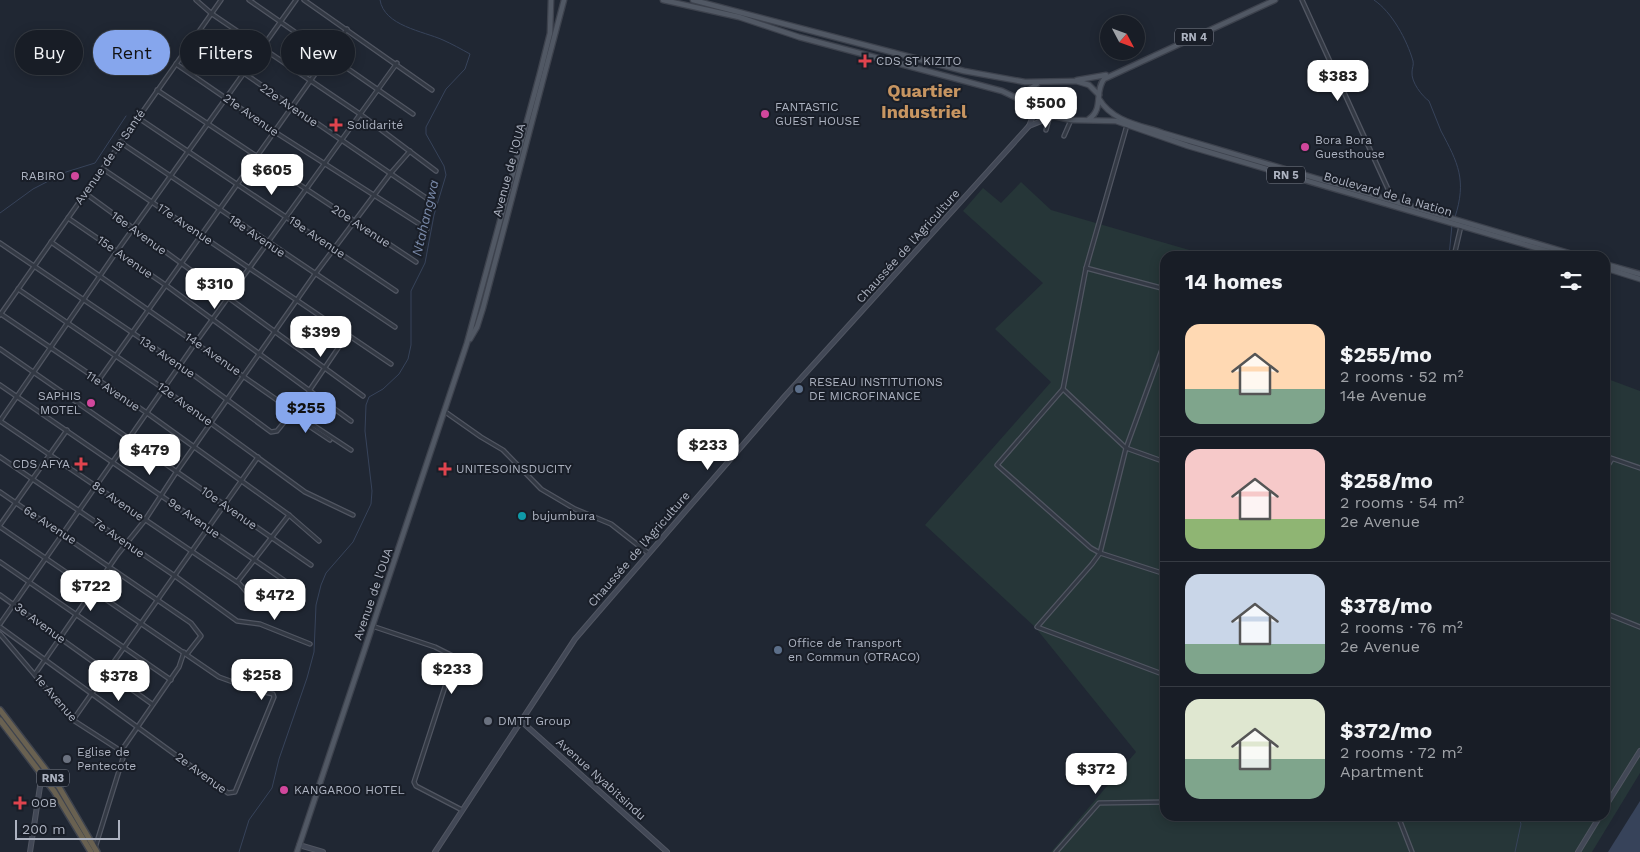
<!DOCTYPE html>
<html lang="en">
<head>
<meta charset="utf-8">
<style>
  :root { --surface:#181d26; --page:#21262e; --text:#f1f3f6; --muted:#9fa2a7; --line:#363b43; --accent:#86a6ed }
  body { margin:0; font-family:"Work Sans",sans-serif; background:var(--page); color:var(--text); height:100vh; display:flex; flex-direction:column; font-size:19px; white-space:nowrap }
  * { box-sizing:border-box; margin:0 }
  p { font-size:16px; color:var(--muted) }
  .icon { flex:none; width:28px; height:28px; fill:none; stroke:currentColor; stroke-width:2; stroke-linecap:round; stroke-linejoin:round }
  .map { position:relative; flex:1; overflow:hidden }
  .side { position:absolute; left:1160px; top:251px; width:450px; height:570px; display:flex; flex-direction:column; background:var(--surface); border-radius:15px; box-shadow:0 2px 12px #0003,0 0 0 1px var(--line) }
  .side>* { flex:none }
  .guide { position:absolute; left:15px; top:30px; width:475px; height:45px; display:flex; gap:10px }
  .needle { width:32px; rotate:131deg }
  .controls { position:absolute; left:1100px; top:15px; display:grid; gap:10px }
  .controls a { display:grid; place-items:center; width:45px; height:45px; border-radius:50%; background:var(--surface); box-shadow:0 2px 12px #0003,0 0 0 1px var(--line); font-size:25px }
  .scale { position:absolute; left:15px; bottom:12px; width:105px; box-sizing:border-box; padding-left:5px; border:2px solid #adb3c1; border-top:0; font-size:14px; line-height:18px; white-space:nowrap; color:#adb3c1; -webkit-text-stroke:4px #191e28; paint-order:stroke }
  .price { position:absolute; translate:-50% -42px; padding:0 11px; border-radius:10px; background:#fff; color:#222; font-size:16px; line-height:32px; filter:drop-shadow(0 1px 2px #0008) }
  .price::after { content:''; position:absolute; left:50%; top:30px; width:15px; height:11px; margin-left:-8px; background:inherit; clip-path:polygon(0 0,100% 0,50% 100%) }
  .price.selected { background:var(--accent); color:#111 }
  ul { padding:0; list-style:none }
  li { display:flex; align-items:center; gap:15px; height:125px; padding:0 25px }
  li+li { border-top:1px solid var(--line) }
  li span { display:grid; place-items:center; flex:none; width:140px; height:100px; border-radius:15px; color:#555 }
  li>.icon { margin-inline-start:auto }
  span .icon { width:60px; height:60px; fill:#fffc; stroke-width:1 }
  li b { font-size:21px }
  h2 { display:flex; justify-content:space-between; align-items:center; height:60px; padding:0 25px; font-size:21px }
  .tag { padding:0 18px; border-radius:22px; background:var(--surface); box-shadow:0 2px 12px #0003,0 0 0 1px var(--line); font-size:18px; line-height:45px }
  .tag.selected { background:var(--accent); color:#111 }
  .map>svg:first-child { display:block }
</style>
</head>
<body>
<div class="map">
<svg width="1640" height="852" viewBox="0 0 1640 852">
  <rect width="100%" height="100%" fill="#202733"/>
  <polygon fill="#263638" points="1021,182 1051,210 1210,256 1165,256 1165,816 1605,816 1605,378 1640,391 1640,773 1592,852 1051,852 1136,752 1035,627 925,525 1051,382 995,329 1043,283 963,211 983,188 1001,203"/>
  <polygon fill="#37435a" points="1640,801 1640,852 1608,852"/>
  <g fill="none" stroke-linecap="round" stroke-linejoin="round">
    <g stroke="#37435a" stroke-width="1">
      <path d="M1374 0C1392 12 1407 40 1413 61 1414 65 1412 68 1412 72 1411 82 1422 96 1429 101 1433 111 1437 121 1441 131 1458 163 1467 180 1455 217"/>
      <polyline points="0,213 33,189 66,172 95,163 126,116"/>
      <polyline points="1449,256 1452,225"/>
      <path d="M239 852 249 820 272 788 279 759 307 678 314 652 316 605 321 585 326 573 353 542 371 504 372 491 365 431 366 405 369 397 383 389 399 374 408 359 411 345V291L425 263 434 215 446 175 444 166 426 134V127L446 89 465 69 470 54C461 49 452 44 443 40 423 31 384 26 380 0"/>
      <polyline points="1515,852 1521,824 1518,816"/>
    </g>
    <defs>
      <g id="street">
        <polyline points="196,0 212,14 360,114 436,171"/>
        <polyline points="249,0 413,114"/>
        <polyline points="304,0 432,90"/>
        <polyline points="1302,0 1388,189 1388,200"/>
        <polyline points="194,39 435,204"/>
        <polyline points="176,64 275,132 427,229"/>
        <polyline points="157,90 416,262"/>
        <polyline points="137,117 396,291"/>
        <polyline points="1127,125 1086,268 1063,389 997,465 1091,548 1100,553 1165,574"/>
        <polyline points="1046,130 1049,119"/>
        <polyline points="1064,136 1071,120"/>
        <polyline points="120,142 395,327"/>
        <polyline points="103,169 391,364"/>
        <polyline points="85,193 363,396"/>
        <polyline points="68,218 167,286 351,421"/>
        <polyline points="51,242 310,423 351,450"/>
        <polyline points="0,243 180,365 271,432 277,431 293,411"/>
        <polyline points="1454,256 1461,226"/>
        <polyline points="1086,268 1165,289"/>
        <polyline points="18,289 164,389 305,492 353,515"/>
        <polyline points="1,314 147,413 289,515 319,541"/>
        <polyline points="0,315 221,0"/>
        <polyline points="1165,341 1126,448 1100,553 1092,564 1037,627 1165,675"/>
        <polyline points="0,349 311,565"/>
        <polyline points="98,381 347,29"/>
        <polyline points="0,385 288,583"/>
        <polyline points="1063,389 1126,448 1165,462"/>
        <polyline points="309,391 347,335"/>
        <polyline points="444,411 481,437 503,450 541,489 575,509 611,524 648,553"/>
        <polyline points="291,414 330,440"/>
        <polyline points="298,414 311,392"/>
        <polyline points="0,421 117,251 296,0"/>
        <polyline points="0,421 237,582 289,515"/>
        <polyline points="1605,456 1640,468"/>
        <polyline points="0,457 175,576 237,621 260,624 310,644"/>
        <polyline points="1605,470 1612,459"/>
        <polyline points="0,492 191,623 201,636 187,654"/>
        <polyline points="0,525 67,430"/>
        <polyline points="0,527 219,677 255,690 273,694 274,697 235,792 228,793 0,627"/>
        <polyline points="0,562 171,680"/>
        <polyline points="238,582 250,596 263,606"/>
        <polyline points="0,595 152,704"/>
        <polyline points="1605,613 1640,627"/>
        <polyline points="0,624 196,342 397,63"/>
        <polyline points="372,626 435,647 453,656 452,665 414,782 416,786 462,810"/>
        <polyline points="0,634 73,720 121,751"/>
        <polyline points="35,674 118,554 145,520 177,471 315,274 390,174 410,151"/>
        <polyline points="73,720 258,457"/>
        <polyline points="1398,816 1412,852"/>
        <polyline points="95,848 123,758 121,751 179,667 184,652"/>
        <polyline points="1056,852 1099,803 1165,802"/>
      </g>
      <g id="secondary">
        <polyline points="1029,126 1054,116"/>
        <polyline points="521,721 667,852"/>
        <polyline points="1605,807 1640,751"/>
        <polyline points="299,845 323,852"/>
        <polyline points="30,852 43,767"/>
        <polyline points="435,852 575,639 785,396 1029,126 1033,116 1029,105"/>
        <polyline points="1578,852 1600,816"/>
      </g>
      <g id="primary">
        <polyline points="663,0 739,17 799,37 1002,91 1054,116 1071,120 1116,121 1188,146 1564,256"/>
        <polyline points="693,0 964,71 1025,82 1076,81 1089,85 1099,95"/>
        <polyline points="1077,80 1106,75"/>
        <path d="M1099 99C1113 122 1140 125 1163 133L1579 256"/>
        <polyline points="1025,102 1027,91 1037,84"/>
        <path d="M1089 119C1104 109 1094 92 1104 79L1275 0"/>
        <polyline points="1605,264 1640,274"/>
        <polyline points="1605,268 1640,279"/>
        <polyline points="470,339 477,327 483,308 564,0"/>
        <polyline points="297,852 467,343 540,73 550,33 551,0"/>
      </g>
      <g id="highway">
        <polyline points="0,710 59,787 97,852"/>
        <polyline points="0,720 54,791 91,852"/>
      </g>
    </defs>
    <use href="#street" stroke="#515662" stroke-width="5.5"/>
    <use href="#secondary" stroke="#515662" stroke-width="6"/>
    <use href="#primary" stroke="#3d424d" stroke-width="7"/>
    <use href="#highway" stroke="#3e434e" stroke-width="8"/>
    <use href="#street" stroke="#333944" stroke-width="3"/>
    <use href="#secondary" stroke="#424856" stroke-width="4"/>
    <use href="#primary" stroke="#515864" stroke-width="4.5"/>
    <use href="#highway" stroke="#696151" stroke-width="5"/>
  </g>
  <g fill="#e0444e" stroke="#191e28" stroke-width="2">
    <path d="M862.5 53.5h5v5h5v5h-5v5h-5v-5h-5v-5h5z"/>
    <path d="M333.5 117.5h5v5h5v5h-5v5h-5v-5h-5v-5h5z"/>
    <path d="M78.5 456.5h5v5h5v5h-5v5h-5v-5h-5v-5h5z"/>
    <path d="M442.5 461.5h5v5h5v5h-5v5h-5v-5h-5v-5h5z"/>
    <path d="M17.5 795.5h5v5h5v5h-5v5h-5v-5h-5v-5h5z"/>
  </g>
  <g fill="#d1479c" stroke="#191e28" stroke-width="2">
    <circle cx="765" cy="114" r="5"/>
    <circle cx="1305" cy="147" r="5"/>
    <circle cx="75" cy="176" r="5"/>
    <circle cx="91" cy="403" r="5"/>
    <circle cx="284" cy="790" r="5"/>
  </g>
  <g fill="#5c6f8a" stroke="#191e28" stroke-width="2">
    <circle cx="799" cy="389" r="5"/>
    <circle cx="778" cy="650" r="5"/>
  </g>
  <circle fill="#0f9aa8" stroke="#191e28" stroke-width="2" cx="522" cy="516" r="5"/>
  <g fill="#6b7280" stroke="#191e28" stroke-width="2">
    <circle cx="488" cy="721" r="5"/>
    <circle cx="67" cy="759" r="5"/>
  </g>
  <g text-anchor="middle" stroke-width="4" stroke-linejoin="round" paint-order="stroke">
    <g fill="#191e28" stroke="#818693" stroke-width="1">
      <rect x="1175" y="28.5" width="38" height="17" rx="4"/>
      <rect x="1267" y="166.5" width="38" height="17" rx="4"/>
      <rect x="37" y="769.5" width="32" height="17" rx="4"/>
    </g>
    <g font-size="11" font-weight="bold" fill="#adb3c1">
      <text x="1194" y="41">RN 4</text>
      <text x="1286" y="179">RN 5</text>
      <text x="53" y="782">RN3</text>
    </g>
    <g font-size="12" fill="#adb3c1" stroke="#191e28" text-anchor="start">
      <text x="876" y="65">CDS ST KIZITO</text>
      <text x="775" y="111">FANTASTIC<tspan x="775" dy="14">GUEST HOUSE</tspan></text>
      <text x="347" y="129">Solidarité</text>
      <text x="1315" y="144">Bora Bora<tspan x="1315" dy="14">Guesthouse</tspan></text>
      <text x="65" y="180" text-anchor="end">RABIRO</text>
      <text x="809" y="386">RESEAU INSTITUTIONS<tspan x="809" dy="14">DE MICROFINANCE</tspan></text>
      <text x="81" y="400" text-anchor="end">SAPHIS<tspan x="81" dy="14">MOTEL</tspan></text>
      <text x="70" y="468" text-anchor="end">CDS AFYA</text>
      <text x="456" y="473">UNITESOINSDUCITY</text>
      <text x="532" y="520">bujumbura</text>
      <text x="788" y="647">Office de Transport<tspan x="788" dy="14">en Commun (OTRACO)</tspan></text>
      <text x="498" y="725">DMTT Group</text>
      <text x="77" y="756">Eglise de<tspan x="77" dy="14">Pentecote</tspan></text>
      <text x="294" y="794">KANGAROO HOTEL</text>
      <text x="31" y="807">OOB</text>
    </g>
    <g font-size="12" fill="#adb3c1" stroke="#191e28">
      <text transform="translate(289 105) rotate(34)" y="4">22e Avenue</text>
      <text transform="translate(251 115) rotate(35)" y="4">21e Avenue</text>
      <text transform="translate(110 157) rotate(-55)" y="4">Avenue de la Santé</text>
      <text transform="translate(509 170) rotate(-75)" y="4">Avenue de l'OUA</text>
      <text transform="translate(1388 194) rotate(16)" y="4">Boulevard de la Nation</text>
      <text transform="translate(185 224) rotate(34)" y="4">17e Avenue</text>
      <text transform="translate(361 226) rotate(33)" y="4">20e Avenue</text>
      <text transform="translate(139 233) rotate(36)" y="4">16e Avenue</text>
      <text transform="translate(257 236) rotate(34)" y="4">18e Avenue</text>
      <text transform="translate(317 237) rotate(34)" y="4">19e Avenue</text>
      <text transform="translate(908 246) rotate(-48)" y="4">Chaussée de l'Agriculture</text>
      <text transform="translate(125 257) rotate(35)" y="4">15e Avenue</text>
      <text transform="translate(213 354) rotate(35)" y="4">14e Avenue</text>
      <text transform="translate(167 357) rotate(34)" y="4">13e Avenue</text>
      <text transform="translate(113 391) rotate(34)" y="4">11e Avenue</text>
      <text transform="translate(185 404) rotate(36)" y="4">12e Avenue</text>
      <text transform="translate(118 501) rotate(35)" y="4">8e Avenue</text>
      <text transform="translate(229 508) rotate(35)" y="4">10e Avenue</text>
      <text transform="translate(194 518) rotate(35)" y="4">9e Avenue</text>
      <text transform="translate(50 525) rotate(33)" y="4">6e Avenue</text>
      <text transform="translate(119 538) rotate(35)" y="4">7e Avenue</text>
      <text transform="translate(639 549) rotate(-49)" y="4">Chaussée de l'Agriculture</text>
      <text transform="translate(373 594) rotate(-71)" y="4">Avenue de l'OUA</text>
      <text transform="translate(40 623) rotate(36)" y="4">3e Avenue</text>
      <text transform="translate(56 698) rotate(49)" y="4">1e Avenue</text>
      <text transform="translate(201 773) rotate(36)" y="4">2e Avenue</text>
      <text transform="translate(601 779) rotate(42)" y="4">Avenue Nyabitsindu</text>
    </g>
    <g font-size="14" font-style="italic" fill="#7888a7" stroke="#191e28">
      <text transform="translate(425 218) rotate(-77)" y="5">Ntahangwa</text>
    </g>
    <g font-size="18" font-weight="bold" fill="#c79561" stroke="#191e28">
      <text x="924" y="97">Quartier<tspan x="924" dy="21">Industriel</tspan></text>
    </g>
  </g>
</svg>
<div class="controls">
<a><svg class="needle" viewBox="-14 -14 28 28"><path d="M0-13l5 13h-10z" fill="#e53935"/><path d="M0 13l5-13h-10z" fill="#9fa2a7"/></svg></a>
</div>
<div class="scale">200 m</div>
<b class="price" style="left:1338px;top:102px">$383</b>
<b class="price" style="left:1046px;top:129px">$500</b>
<b class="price" style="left:272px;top:196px">$605</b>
<b class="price" style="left:215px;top:310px">$310</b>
<b class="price" style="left:321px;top:358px">$399</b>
<b class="price selected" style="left:306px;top:434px">$255</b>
<b class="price" style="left:708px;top:471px">$233</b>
<b class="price" style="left:150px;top:476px">$479</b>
<b class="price" style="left:91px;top:612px">$722</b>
<b class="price" style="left:275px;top:621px">$472</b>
<b class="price" style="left:452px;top:695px">$233</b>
<b class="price" style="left:262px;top:701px">$258</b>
<b class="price" style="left:119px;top:702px">$378</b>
<b class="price" style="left:1096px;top:795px">$372</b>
<div class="guide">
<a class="tag">Buy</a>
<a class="tag selected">Rent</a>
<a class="tag">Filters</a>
<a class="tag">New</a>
</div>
<section class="side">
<h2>14 homes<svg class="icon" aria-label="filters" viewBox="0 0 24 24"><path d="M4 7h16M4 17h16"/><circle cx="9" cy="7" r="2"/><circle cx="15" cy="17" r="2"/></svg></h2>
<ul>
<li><span style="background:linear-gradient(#ffd9b3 65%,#7fa58c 0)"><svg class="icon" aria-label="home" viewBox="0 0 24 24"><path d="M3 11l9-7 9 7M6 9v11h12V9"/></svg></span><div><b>$255/mo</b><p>2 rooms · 52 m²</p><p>14e Avenue</p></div></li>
<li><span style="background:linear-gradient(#f6c9c9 70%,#8fb573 0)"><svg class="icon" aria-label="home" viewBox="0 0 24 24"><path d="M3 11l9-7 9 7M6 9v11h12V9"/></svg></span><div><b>$258/mo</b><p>2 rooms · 54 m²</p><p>2e Avenue</p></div></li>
<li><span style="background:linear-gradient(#c9d6e8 70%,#7fa58c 0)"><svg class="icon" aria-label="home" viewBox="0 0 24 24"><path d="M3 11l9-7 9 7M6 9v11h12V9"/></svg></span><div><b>$378/mo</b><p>2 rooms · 76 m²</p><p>2e Avenue</p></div></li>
<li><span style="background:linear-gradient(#dfe7d0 60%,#7fa58c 0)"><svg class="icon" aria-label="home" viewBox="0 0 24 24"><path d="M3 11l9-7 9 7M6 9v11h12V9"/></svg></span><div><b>$372/mo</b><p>2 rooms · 72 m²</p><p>Apartment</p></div></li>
</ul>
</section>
</div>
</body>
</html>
